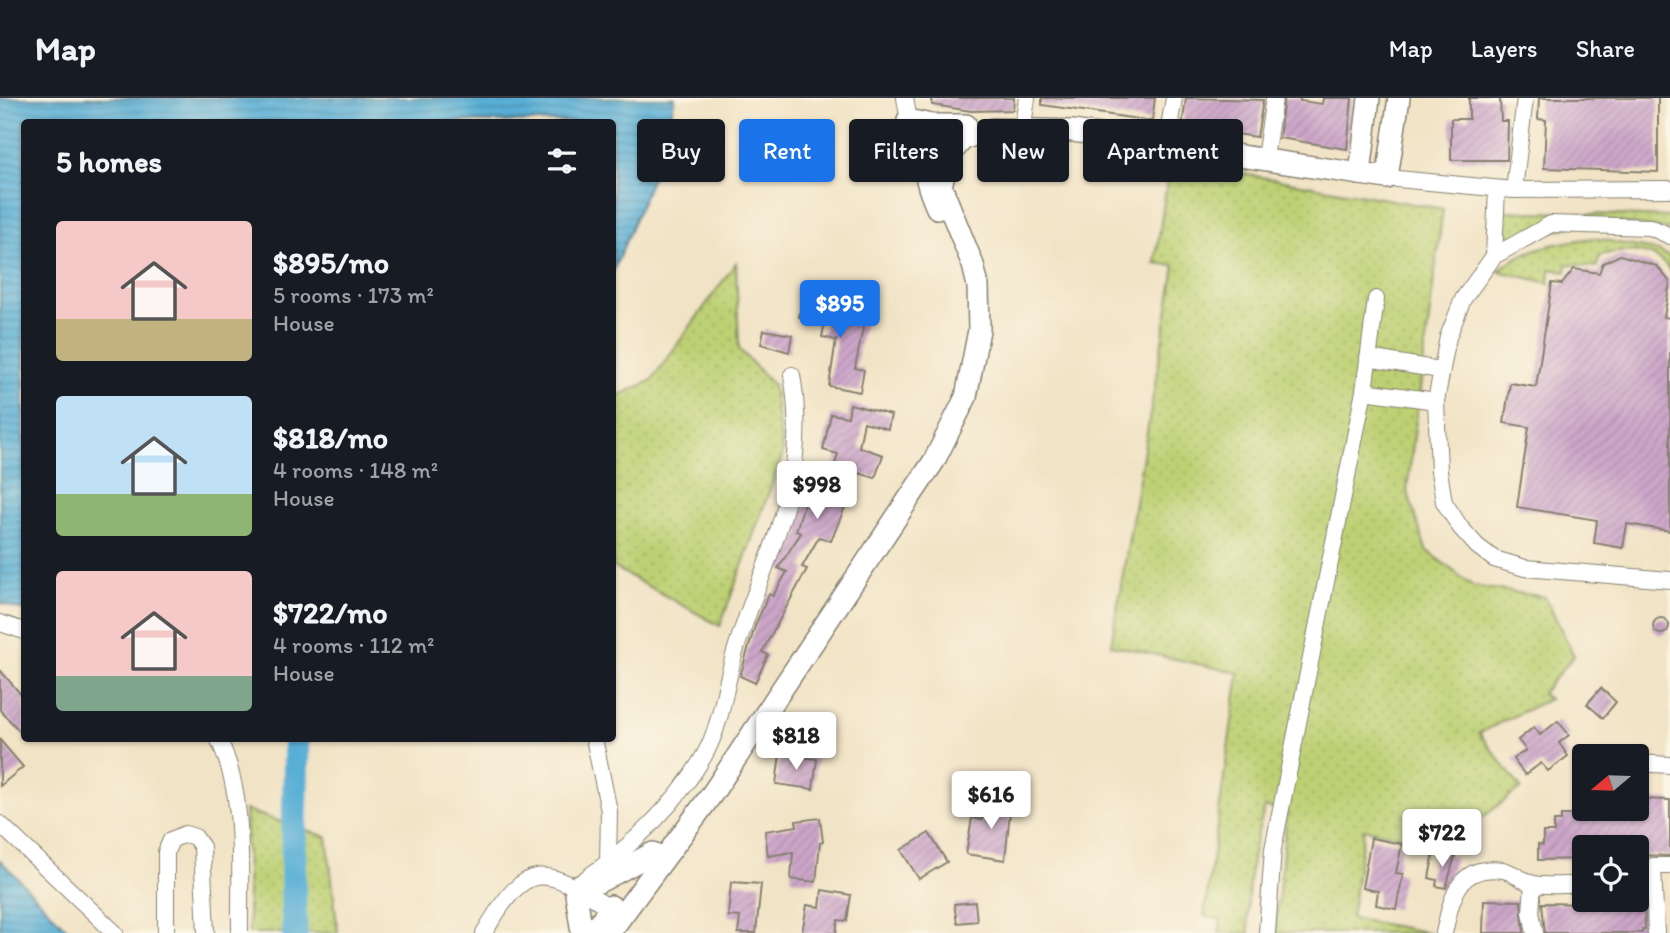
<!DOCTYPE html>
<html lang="en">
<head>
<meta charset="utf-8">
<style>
  :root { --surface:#171b24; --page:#242831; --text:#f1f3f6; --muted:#9ea1a6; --line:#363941; --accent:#1a73e8 }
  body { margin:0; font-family:Itim,sans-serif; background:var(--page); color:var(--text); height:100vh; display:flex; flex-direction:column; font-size:26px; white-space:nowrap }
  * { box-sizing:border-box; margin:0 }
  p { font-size:23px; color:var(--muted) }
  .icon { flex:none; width:38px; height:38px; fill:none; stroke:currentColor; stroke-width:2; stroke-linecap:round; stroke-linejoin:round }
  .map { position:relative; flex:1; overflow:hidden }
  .side { position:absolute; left:21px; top:21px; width:595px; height:623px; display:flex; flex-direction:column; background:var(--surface); border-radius:7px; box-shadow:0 2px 5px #0004 }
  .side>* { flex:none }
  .banner { position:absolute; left:637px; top:21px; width:665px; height:63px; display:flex; gap:14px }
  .needle { width:46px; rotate:251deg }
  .buttons { position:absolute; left:1572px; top:646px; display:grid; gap:14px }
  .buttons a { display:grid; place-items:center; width:77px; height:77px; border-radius:7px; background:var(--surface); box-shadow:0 2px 5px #0004; font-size:35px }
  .price { position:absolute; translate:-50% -60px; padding:0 16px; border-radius:7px; background:#fff; color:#222; font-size:23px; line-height:46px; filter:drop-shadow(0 2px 4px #0008) }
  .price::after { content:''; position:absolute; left:50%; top:42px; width:21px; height:16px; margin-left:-10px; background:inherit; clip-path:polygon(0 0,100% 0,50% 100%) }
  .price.current { background:var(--accent); color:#fff }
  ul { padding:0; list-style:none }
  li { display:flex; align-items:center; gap:21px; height:175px; padding:0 35px }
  li span { display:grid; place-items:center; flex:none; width:196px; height:140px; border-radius:7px; color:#555 }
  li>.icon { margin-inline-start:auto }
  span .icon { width:84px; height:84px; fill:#fffc; stroke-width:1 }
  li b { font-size:30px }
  h2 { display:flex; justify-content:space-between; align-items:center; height:84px; padding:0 35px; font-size:30px }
  .tag { padding:0 24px; border-radius:7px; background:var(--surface); box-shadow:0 2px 5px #0004; font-size:24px; line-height:63px }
  .tag.current { background:var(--accent); color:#fff }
  header { display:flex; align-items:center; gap:42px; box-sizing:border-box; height:98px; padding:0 35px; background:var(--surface); border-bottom:2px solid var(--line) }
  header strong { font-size:33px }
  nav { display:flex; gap:38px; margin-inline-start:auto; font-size:24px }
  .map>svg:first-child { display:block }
</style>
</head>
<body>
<header>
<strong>Map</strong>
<nav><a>Map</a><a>Layers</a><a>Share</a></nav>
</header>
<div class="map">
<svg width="1670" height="835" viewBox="0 0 1670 835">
  <defs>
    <pattern id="grass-dots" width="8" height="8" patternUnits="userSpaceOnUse" patternTransform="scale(1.75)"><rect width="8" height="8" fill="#bdd073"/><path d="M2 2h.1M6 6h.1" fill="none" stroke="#a2b263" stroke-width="1.8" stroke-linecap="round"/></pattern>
    <pattern id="water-rules" width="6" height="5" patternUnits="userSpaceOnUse" patternTransform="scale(1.75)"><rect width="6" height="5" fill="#59afd6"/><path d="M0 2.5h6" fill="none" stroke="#498ead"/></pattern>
    <pattern id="building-hatch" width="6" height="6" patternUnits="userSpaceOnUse" patternTransform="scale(1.75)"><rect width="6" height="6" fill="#cca6c9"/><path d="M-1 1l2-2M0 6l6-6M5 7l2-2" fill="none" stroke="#af8eac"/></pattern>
  </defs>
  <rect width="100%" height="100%" fill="#fcf5e5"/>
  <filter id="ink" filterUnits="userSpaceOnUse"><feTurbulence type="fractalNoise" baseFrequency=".0143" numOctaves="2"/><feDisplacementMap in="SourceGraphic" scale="14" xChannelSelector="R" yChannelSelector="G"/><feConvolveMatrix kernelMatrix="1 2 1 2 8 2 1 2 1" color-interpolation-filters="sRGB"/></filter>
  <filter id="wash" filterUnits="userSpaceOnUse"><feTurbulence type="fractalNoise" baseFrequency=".00686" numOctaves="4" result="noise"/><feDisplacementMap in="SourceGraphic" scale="28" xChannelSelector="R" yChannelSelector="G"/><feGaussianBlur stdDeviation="1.57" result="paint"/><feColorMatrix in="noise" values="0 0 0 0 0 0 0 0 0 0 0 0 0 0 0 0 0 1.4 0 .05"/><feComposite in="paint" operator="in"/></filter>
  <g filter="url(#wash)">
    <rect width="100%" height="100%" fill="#f1e3c5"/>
    <g fill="url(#grass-dots)" stroke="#6c7648" stroke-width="2">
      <path d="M1170 63 1443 111 1407 392 1426 452 1473 488 1545 499 1574 558 1542 595 1549 601 1479 635 1521 690 1445 748 1364 731 1351 820 1431 835H1275L1287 714 1265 709C1252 750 1245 792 1249 835H1219L1221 822 1204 818 1239 575 1111 547 1175 168 1155 165Z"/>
      <polygon points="1502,113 1670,119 1670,132 1596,121 1501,148"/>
      <path d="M1595 140 1658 153 1670 159V173C1655 149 1624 152 1600 157L1597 169 1567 166 1566 174 1550 171 1549 185 1498 173C1524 149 1561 144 1595 140Z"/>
      <polygon points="736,165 739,251 773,287 783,356 720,528 613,469 612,311 619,297 651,283"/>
      <polygon points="245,712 327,739 338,835 249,835"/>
    </g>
    <g fill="url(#water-rules)" stroke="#3a6679" stroke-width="2">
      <polygon points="0,0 675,0 661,58 613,174 612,24 24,24 24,513 0,505"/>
      <polygon points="0,762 71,835 0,835"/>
    </g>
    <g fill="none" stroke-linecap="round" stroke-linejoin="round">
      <path stroke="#59afd6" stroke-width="26" d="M295 835C290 770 297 706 296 640"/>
    </g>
    <g id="blocks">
      <g fill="url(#building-hatch)">
        <polygon points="932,0 1014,0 1013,12 971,13 932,7"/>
        <polygon points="1042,0 1155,0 1152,23 1042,7"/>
        <polygon points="1186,0 1263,2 1257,39 1182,28"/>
        <polygon points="1284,0 1300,0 1300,3 1322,6 1323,0 1352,0 1347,51 1279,40"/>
        <polygon points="1469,0 1500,0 1501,23 1508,23 1507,62 1451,62 1451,21 1469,21"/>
        <polygon points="1539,0 1658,0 1658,74 1544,70 1546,22 1538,21"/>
        <polygon points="1620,157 1657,168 1670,184 1664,219 1670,220 1670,433 1627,426 1623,450 1594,445 1597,422 1517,409 1529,329 1504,325 1510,285 1536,289 1552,185 1562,186 1574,171 1599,175 1603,165"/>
        <polygon points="803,200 866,215 855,270 864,272 860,294 829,288 836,242 822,239 825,224 799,219"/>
        <polygon points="764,232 792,237 789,254 761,246"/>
        <polygon points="850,306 891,317 888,331 864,324 859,349 883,357 875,380 859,375 831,443 819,439 802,469 807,471 762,554 768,557 755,585 740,578 756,525 769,496 773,498 787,474 778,470 801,435 796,433 811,383 836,393 844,370 835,366 838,356 823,352 831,316 848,319"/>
        <circle cx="1661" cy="528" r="8"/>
        <polygon points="0,572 24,600 24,638 0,612"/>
        <polygon points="1601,590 1616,604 1603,620 1587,606"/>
        <polygon points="1558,623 1569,637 1559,645 1568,658 1548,673 1541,665 1525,677 1513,661 1526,652 1518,642 1534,629 1540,637"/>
        <polygon points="0,642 23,669 0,688"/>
        <polygon points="780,656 817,661 813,691 776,686"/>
        <polygon points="985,700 1011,704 1005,762 966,756 972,720 982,722"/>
        <polygon points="1637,701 1670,702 1670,758 1636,757 1636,749 1584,749 1584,761 1538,762 1538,746 1543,747 1543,734 1554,734 1554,723 1561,723 1561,717 1588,717 1588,710 1636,710"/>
        <polygon points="820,720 823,744 820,745 816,784 791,781 793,754 768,758 765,733 797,728 796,723"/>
        <polygon points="929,735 947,764 919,781 901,752"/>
        <polygon points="1371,740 1402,746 1396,775 1403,776 1396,811 1376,807 1378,793 1362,790"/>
        <polygon points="1434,754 1455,758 1446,790 1436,788 1437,782 1429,780"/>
        <polygon points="731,784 761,786 756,835 738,835 740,819 728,818"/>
        <polygon points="822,792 851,797 847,823 838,822 836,835 802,835 807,807 820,809"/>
        <polygon points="1484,802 1521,803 1524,835 1483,835"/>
        <polygon points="1591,802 1644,802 1645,831 1642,831 1642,835 1545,835 1542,805 1591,806"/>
        <polygon points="975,804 977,823 957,825 954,806"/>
      </g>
    </g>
  </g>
  <g filter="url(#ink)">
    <use href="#blocks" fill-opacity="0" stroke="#868070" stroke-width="2"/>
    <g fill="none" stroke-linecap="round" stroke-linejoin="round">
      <defs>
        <g id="minor">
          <polyline points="905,0 912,40 924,75"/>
          <polyline points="1024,21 1027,0"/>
          <polyline points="1166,46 1174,0"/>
          <polyline points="1265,60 1274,0"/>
          <polyline points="1387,80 1514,92 1670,91"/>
          <polyline points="1514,92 1525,0"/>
          <polyline points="1670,138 1650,129 1551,126 1494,158 1463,201 1448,239 1436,303 1439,373 1444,404 1460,429 1477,448 1494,461 1525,470 1670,482"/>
          <polyline points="1494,158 1497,91"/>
          <polyline points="1368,260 1440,272"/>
          <polyline points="1364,293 1436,303"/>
          <polyline points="0,525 24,533"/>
          <path d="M218 640C247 699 239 771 240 835"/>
          <polyline points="594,640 609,713 608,765"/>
          <polyline points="1636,665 1670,667"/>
          <polyline points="0,726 115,835"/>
          <polyline points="1653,768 1656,835"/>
          <polyline points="1636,781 1653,768 1670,768"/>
          <path d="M580 785C630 750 675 709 705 656 722 625 725 587 735 554 766 453 811 388 792 277"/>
          <polyline points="1533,786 1531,814 1535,835"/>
          <polyline points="166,835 166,754 171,742 185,736 195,739 202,749 206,835"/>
          <path d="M484 835C528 760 542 768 610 810"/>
          <polyline points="1267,835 1273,751 1364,293 1376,201"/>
          <path d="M1444 835C1452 800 1457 766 1503 772 1514 774 1523 784 1534 786 1549 789 1568 786 1584 787"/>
        </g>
        <g id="major">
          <polyline points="908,22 931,27 966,27"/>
          <polyline points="1360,76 1369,0"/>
          <path d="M937 110C918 67 920 50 965 28"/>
          <polyline points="582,835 575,789 599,784 653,755"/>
          <polyline points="592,835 611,808"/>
          <polyline points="609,835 712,696 934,363 966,299 979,232 978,188 973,167 941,88 949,57 963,41 993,31 1073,33 1387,80 1399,0"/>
        </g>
      </defs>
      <use href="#minor" stroke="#868070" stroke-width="18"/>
      <use href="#major" stroke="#868070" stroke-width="24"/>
      <use href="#minor" stroke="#fff" stroke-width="16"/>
      <use href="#major" stroke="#fff" stroke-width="21"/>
    </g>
  </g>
</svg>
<div class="buttons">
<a><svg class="needle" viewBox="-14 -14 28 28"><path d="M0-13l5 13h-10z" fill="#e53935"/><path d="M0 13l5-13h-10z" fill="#9ea1a6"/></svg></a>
<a><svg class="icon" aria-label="locate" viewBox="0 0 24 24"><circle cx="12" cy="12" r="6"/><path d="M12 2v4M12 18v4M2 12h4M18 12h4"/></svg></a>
</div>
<b class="price current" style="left:840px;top:242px">$895</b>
<b class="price" style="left:817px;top:423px">$998</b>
<b class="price" style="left:796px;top:674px">$818</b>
<b class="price" style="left:991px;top:733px">$616</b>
<b class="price" style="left:1442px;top:771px">$722</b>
<div class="banner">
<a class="tag">Buy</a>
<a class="tag current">Rent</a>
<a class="tag">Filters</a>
<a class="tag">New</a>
<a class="tag">Apartment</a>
</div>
<section class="side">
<h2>5 homes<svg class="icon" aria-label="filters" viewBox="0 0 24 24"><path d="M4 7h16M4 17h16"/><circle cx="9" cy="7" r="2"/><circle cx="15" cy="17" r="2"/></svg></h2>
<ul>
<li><span style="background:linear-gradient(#f6c9c9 70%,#c2b280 0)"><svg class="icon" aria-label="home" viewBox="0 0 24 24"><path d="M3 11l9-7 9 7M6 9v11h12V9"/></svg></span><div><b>$895/mo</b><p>5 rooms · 173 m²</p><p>House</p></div></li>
<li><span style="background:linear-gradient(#bfe0f5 70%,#8fb573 0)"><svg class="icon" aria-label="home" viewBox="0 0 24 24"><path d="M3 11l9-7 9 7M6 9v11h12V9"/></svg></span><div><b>$818/mo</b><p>4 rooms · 148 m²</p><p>House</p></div></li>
<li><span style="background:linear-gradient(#f6c9c9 75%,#7fa58c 0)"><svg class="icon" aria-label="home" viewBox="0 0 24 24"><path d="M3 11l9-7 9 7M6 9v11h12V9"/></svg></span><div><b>$722/mo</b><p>4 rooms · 112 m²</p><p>House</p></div></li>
</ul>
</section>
</div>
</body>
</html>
